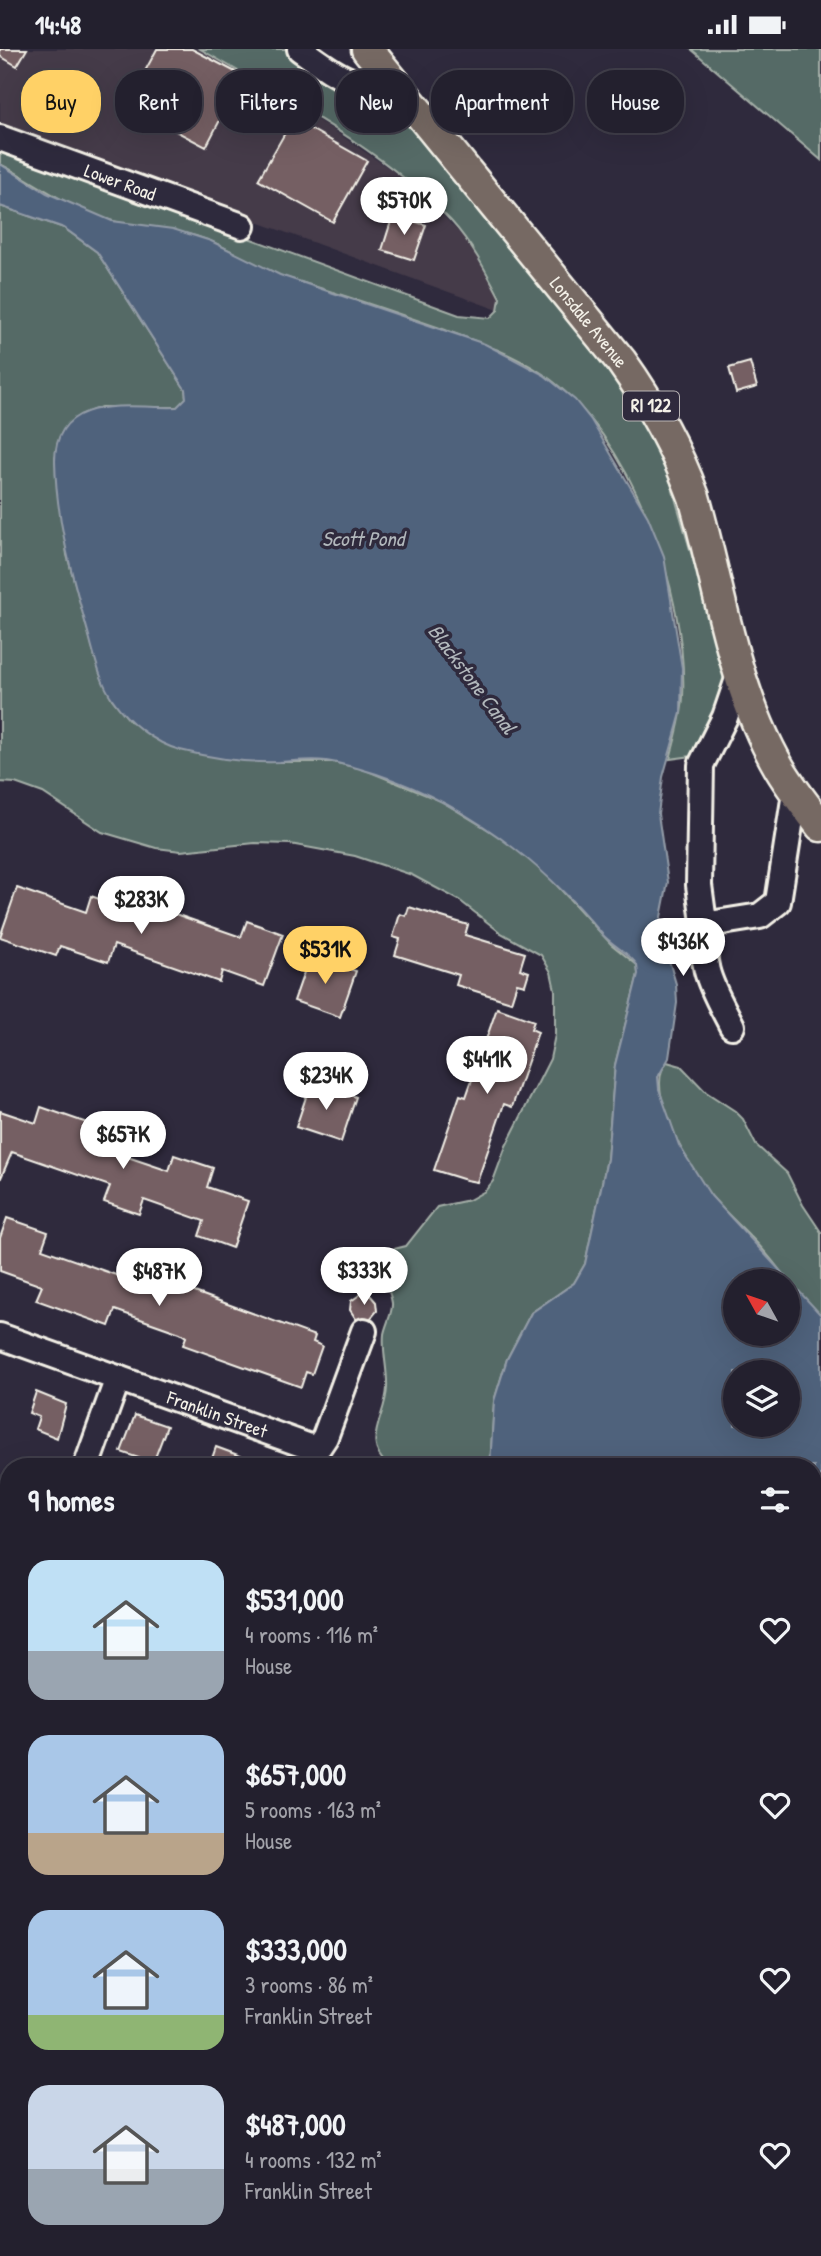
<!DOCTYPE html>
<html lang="en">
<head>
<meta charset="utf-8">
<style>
  :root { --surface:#23202e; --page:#2f2d3a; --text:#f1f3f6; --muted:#a3a3aa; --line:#403e4a; --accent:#ffd166 }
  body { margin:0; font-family:"Patrick Hand",sans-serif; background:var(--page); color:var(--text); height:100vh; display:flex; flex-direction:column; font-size:26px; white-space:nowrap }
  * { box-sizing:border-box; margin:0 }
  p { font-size:23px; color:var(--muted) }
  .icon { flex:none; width:38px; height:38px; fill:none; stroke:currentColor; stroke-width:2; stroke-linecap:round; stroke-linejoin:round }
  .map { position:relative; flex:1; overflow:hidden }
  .side { position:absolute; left:0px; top:1409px; width:822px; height:800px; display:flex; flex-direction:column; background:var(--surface); border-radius:28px 28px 0 0; box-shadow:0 7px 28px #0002,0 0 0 2px var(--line) }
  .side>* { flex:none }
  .banner { position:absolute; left:21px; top:21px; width:780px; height:63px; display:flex; gap:14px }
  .needle { width:46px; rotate:310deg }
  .buttons { position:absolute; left:723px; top:1220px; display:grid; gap:14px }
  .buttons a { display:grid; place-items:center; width:77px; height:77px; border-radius:50%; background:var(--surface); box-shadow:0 7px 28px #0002,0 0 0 2px var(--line); font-size:35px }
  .price { position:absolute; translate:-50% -60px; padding:0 16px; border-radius:24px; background:#fff; color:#222; font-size:23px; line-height:46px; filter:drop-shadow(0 2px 4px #0008) }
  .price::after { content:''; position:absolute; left:50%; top:42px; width:21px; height:16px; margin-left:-10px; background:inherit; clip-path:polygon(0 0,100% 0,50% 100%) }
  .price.on { background:var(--accent); color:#111 }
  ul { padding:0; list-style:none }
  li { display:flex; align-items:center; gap:21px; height:175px; padding:0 28px }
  li span { display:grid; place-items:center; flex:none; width:196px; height:140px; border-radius:21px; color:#555 }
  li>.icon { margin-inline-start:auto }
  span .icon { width:84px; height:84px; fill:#fffc; stroke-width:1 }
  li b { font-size:30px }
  h2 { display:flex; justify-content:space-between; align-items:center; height:84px; padding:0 28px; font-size:30px }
  .chip { padding:0 24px; border-radius:28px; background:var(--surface); box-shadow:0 7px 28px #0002,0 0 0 2px var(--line); font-size:24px; line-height:63px }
  .chip.on { background:var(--accent); color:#111 }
  .status { display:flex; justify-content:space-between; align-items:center; height:49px; padding:0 35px; background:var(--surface); direction:ltr }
  .status svg { height:19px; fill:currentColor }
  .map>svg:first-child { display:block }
</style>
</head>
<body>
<div class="status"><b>14:48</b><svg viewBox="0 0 49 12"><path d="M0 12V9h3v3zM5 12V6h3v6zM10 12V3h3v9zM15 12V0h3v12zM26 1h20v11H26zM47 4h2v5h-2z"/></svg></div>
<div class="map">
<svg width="821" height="2207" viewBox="0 0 821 2207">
  <rect width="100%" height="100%" fill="#2f2a3d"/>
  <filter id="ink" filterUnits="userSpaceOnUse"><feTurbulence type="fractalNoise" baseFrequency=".0143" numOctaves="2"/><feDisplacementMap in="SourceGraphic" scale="14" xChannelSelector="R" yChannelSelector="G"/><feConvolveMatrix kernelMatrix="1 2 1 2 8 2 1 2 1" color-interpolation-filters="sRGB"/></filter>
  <g filter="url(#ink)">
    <polygon fill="#443a49" points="0,0 200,0 332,80 393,122 429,152 469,194 500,249 498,261 0,79"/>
    <g fill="#546b66" stroke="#a4aea7" stroke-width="2">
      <path d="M200 0H289L406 75 422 89 614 325 647 375 667 421 729 635 692 707 670 710C675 690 682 669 683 648 688 544 631 385 543 325 510 303 473 291 437 278 385 260 334 243 281 227 256 219 235 202 210 192 175 178 146 181 113 172 71 161 37 134 0 115V98L459 266 490 269 498 261 500 249C486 222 472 195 451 172 384 101 284 49 200 0Z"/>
      <polygon points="691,0 821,0 821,111"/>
      <path d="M0 157 64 179 97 203 185 340 186 349 177 358H101L80 366 67 378 55 409 67 506 100 625 112 650 130 672 280 713H333L363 720 441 752 510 794 539 817 611 895 637 916 638 925 615 1016 607 1110 585 1215 574 1234 531 1264 507 1310 494 1352 490 1417H389C360 1394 386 1368 387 1339 388 1321 382 1303 384 1285 386 1275 393 1263 392 1254 389 1234 375 1224 382 1203L406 1197 437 1158 469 1151 485 1142 493 1132 506 1097 550 1010 555 986V941L551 923 541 906 501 884 459 851 412 826 355 807 290 795 255 794 181 802 156 799 102 783 43 744 15 734 0 733Z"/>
      <path d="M667 1013 681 1017 706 1043 735 1062 743 1070 756 1096 787 1124 803 1156 821 1183V1266C799 1250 782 1222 764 1202 748 1183 728 1167 712 1148 692 1124 642 1040 667 1013Z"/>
      <polygon points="814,1801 821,1806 821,1898 814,1892"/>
      <polygon points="0,2125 9,2130 9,2200 137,2200 123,2207 0,2207"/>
    </g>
    <path fill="#50627b" stroke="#929ba7" stroke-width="2" fill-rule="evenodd" d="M0 115 47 144 112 172 173 180 211 192 280 226 485 295 544 326 575 351 591 371 648 468 664 507 682 619 681 664 663 728 658 765 668 833 659 878 676 935 677 954 669 1009 658 1028 659 1040 679 1096 711 1147 821 1266V1806L814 1801V1418L490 1417 494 1352 507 1310 531 1264 574 1234 585 1215 607 1110 615 1016 638 925 637 916C629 903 612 897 602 885 533 802 443 738 337 714 318 709 298 712 279 713 246 714 211 709 180 701 154 694 128 673 113 651 100 633 95 609 89 587 73 530 56 472 55 412 55 342 134 360 177 358L186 349 185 340 97 203 64 179 0 157ZM735 1232H788V1284H735ZM735 1323H788V1376H735Z"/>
    <g fill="#755f64" stroke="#f4f1e8" stroke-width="2">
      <polygon points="0,0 27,0 17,17 0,7"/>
      <polygon points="157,0 192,0 243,27 206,98 143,65 148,54 132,46"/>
      <polygon points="293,70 367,112 333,173 258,131"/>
      <polygon points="393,166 426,176 414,211 382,201"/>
      <polygon points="750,313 757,338 736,344 729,319"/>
      <polygon points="17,839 86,863 91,847 131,861 135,851 241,888 247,872 283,885 264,937 222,922 219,933 114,896 108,913 60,897 56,907 0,888"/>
      <polygon points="409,858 468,876 465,886 525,904 520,920 529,923 525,936 517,934 511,953 456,936 459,926 395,906 400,890 393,888 400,865 406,867"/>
      <polygon points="310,906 356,922 340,968 294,952"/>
      <polygon points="497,959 534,972 531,980 538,983 512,1058 504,1055 477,1133 466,1131 434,1121 460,1046 466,1048"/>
      <polygon points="311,1033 356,1048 341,1093 296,1078"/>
      <polygon points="41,1058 116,1084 110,1102 169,1122 174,1106 213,1119 207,1138 248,1152 232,1199 199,1187 204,1172 144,1151 139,1165 104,1153 110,1137 12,1103 0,1131 0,1062 36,1074"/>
      <polygon points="7,1169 48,1183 42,1200 136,1233 141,1220 171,1230 170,1234 315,1287 313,1293 322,1297 312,1325 306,1323 301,1338 183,1296 186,1288 180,1284 115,1261 109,1277 36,1251 42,1237 0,1222 0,1189"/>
      <polygon points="361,1245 370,1246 376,1253 377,1262 371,1269 356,1270 350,1261 351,1252"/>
      <polygon points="36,1343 66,1355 57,1389 35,1380 39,1368 29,1364"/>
      <polygon points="135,1366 167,1377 153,1414 121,1403"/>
      <polygon points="216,1398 265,1416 264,1418 209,1418"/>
    </g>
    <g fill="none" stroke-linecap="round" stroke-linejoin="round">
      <defs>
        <g id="minor">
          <path d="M300 0C334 24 351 41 395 36"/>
          <path id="s1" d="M0 89 242 177"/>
          <polyline points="740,624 725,668 701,716 699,836 703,866 710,875 760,867 778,853 795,744"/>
          <path d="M710 875C694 913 715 943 732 977"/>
          <path id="s2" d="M0 1287 310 1398 319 1397 325 1388 364 1282"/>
          <polyline points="86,1418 118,1329"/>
          <polyline points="0,1508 9,1511"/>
          <polyline points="0,1659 9,1634"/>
          <polyline points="0,1729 9,1732"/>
          <polyline points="814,1933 821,1937"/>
          <polyline points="0,1949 9,1952"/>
          <polyline points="814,2128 821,2126"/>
          <polyline points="249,2200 252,2207"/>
          <polyline points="129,2206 130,2207"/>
          <polyline points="537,2207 561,2200"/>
        </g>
        <g id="major">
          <path id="s3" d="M367 0 621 312C651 354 676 399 694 448 720 538 732 638 780 720 792 740 807 759 821 777"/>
        </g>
      </defs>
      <use href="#minor" stroke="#f4f1e8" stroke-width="30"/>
      <use href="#major" stroke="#f4f1e8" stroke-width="35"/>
      <use href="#minor" stroke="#2f2a3d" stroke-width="24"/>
      <use href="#major" stroke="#766964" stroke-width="30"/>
    </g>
  </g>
  <g text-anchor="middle" stroke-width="7" stroke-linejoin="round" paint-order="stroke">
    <rect fill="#2f2a3d" stroke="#b9b5b5" stroke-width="2" x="623" y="342.5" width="56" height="29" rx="5"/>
    <g font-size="18" font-weight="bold" fill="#f4f1e8">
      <text x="651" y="363">RI 122</text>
    </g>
    <g font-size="19" fill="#f4f1e8" stroke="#2f2a3d">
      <text dy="7" stroke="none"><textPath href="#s1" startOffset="128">Lower Road</textPath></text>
      <text dy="7" stroke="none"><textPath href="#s3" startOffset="352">Lonsdale Avenue</textPath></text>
      <text dy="7" stroke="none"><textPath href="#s2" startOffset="231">Franklin Street</textPath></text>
    </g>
    <g font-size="21" font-style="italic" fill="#b2b8bc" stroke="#2f2a3d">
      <text x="363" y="497">Scott Pond</text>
      <text transform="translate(472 630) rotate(53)" y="7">Blackstone Canal</text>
    </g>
  </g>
</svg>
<div class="buttons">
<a><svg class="needle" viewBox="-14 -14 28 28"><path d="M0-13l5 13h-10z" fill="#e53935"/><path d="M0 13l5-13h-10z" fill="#a3a3aa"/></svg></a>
<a><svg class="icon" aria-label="layers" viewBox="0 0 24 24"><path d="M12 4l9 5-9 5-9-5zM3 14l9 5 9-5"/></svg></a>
</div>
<b class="price" style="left:404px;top:188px">$570K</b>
<b class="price" style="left:141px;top:887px">$283K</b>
<b class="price" style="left:683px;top:929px">$436K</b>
<b class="price on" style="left:325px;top:937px">$531K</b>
<b class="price" style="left:487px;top:1047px">$441K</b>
<b class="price" style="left:326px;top:1063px">$234K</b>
<b class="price" style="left:123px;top:1122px">$657K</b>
<b class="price" style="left:364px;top:1258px">$333K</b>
<b class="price" style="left:159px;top:1259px">$487K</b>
<div class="banner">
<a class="chip on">Buy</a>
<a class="chip">Rent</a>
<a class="chip">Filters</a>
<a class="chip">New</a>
<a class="chip">Apartment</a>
<a class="chip">House</a>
</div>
<section class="side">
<h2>9 homes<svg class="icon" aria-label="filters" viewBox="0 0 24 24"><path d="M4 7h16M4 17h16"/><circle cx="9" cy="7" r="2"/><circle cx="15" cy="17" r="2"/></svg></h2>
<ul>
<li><span style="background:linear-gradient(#bfe0f5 65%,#9aa5b1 0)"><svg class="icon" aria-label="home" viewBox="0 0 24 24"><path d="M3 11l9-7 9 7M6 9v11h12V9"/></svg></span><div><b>$531,000</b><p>4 rooms · 116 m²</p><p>House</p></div><svg class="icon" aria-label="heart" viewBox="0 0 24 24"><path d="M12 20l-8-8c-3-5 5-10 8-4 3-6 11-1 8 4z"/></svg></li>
<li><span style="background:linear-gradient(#a9c7e8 70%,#b9a48a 0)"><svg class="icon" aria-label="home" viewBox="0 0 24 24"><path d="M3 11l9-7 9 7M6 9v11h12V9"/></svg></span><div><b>$657,000</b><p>5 rooms · 163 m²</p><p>House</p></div><svg class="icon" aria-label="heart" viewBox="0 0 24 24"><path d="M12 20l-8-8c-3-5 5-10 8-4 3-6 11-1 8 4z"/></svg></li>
<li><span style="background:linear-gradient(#a9c7e8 75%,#8fb573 0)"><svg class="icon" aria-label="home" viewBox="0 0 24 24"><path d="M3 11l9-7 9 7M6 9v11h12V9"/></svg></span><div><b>$333,000</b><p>3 rooms · 86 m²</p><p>Franklin Street</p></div><svg class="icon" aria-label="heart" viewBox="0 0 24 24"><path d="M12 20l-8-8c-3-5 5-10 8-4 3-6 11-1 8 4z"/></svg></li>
<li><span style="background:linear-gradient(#c9d6e8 60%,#9aa5b1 0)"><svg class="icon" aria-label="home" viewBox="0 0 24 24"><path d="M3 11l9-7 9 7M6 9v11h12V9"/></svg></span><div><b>$487,000</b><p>4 rooms · 132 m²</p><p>Franklin Street</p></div><svg class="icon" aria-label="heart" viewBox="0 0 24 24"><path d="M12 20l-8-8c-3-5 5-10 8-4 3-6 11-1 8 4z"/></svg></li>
</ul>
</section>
</div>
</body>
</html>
